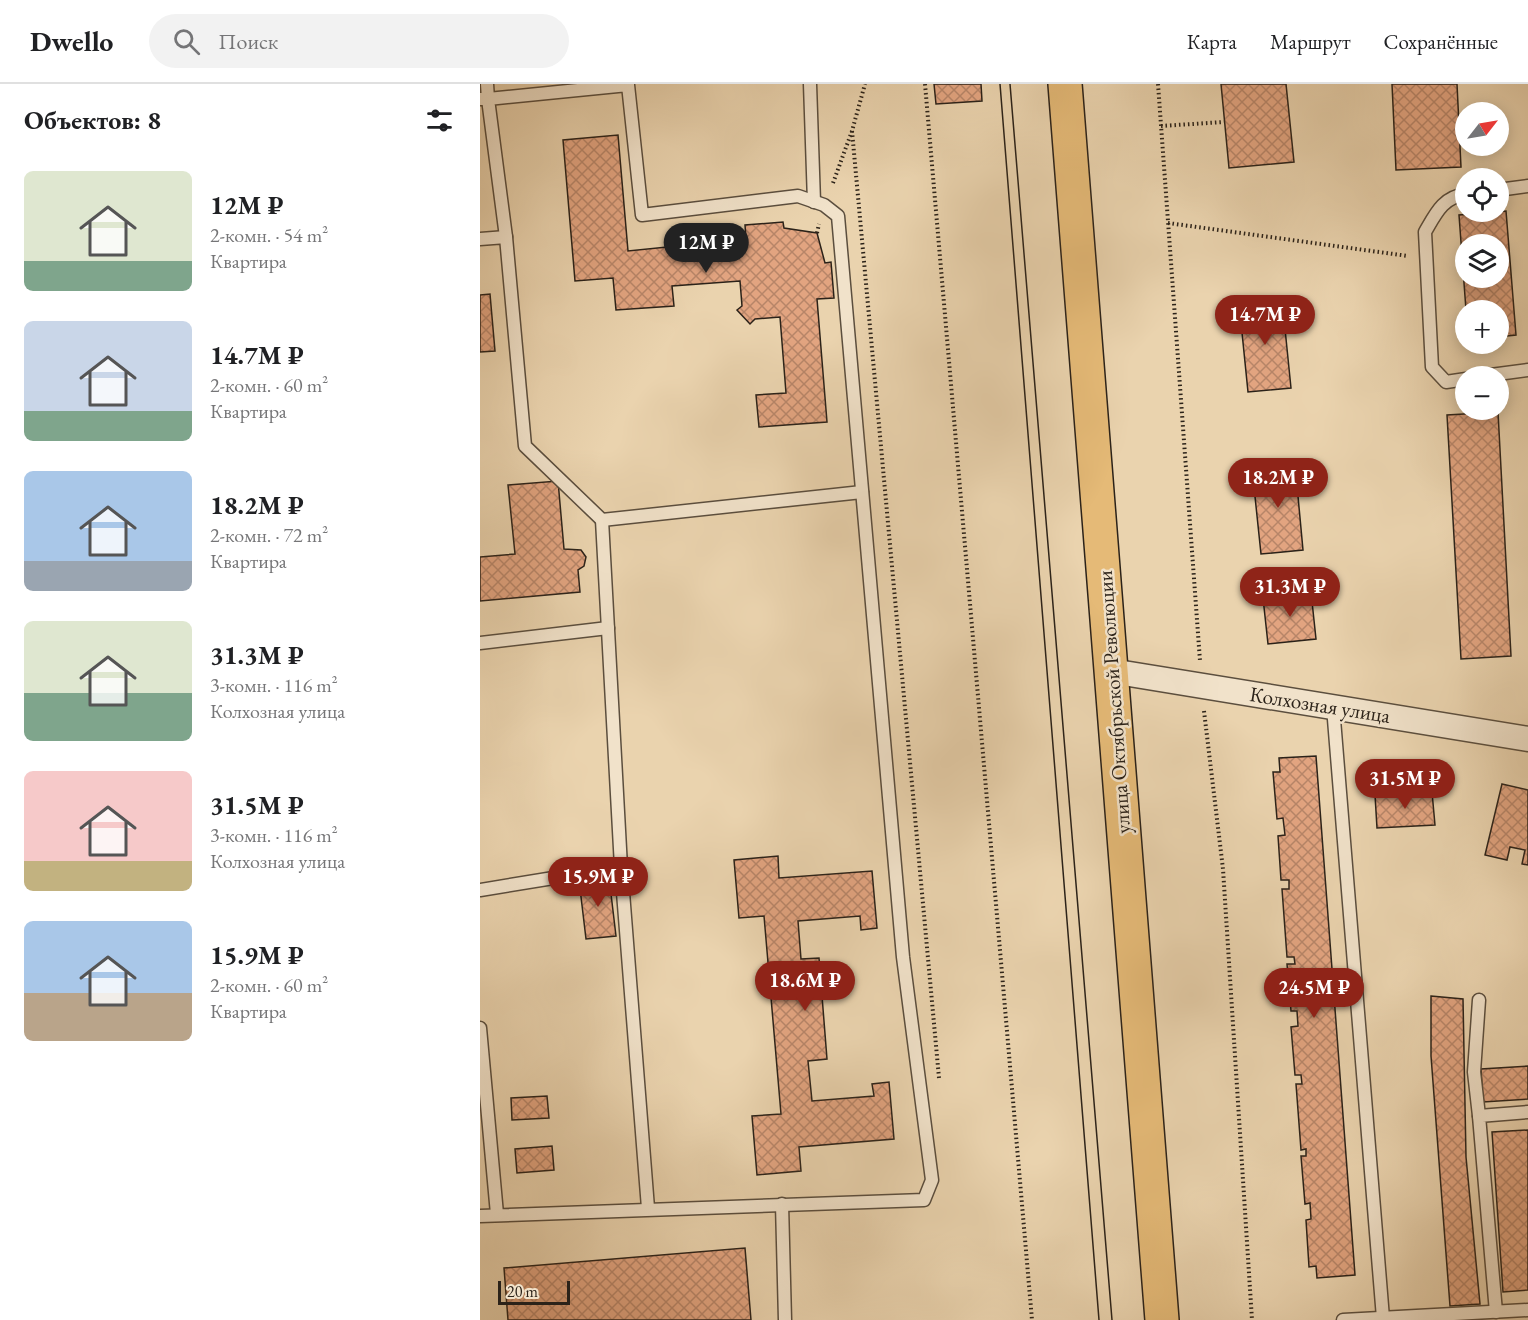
<!DOCTYPE html>
<html lang="ru">
<head>
<meta charset="utf-8">
<style>
  :root { --surface:#fff; --page:#f2f2f2; --text:#202124; --muted:#757577; --line:#e0e0e0; --accent:#8f2418 }
  body { margin:0; font-family:"EB Garamond",serif; background:var(--page); color:var(--text); height:100vh; display:flex; flex-direction:column; font-size:22px; white-space:nowrap }
  * { box-sizing:border-box; margin:0 }
  p { font-size:20px; color:var(--muted) }
  .icon { flex:none; width:33px; height:33px; fill:none; stroke:currentColor; stroke-width:2; stroke-linecap:round; stroke-linejoin:round }
  .map { position:relative; flex:1; overflow:hidden }
  .panel { display:flex; flex-direction:column; background:var(--surface); width:480px }
  .panel>* { flex:none }
  .needle { width:39px; rotate:59deg }
  .controls { position:absolute; left:975px; top:18px; display:grid; gap:12px }
  .controls a { display:grid; place-items:center; width:54px; height:54px; border-radius:50%; background:var(--surface); box-shadow:0 3px 15px #0003; font-size:30px }
  .scale { position:absolute; left:18px; bottom:15px; width:72px; box-sizing:border-box; padding-left:6px; border:3px solid #2b2219; border-top:0; font-size:16px; line-height:21px; white-space:nowrap; color:#2b2219; -webkit-text-stroke:4px #f1e2ca; paint-order:stroke }
  .price { position:absolute; translate:-50% -51px; padding:0 14px; border-radius:21px; background:var(--accent); color:#fff; font-size:20px; line-height:39px; filter:drop-shadow(0 2px 3px #0008) }
  .price::after { content:''; position:absolute; left:50%; top:36px; width:18px; height:14px; margin-left:-9px; background:inherit; clip-path:polygon(0 0,100% 0,50% 100%) }
  .price.selected { background:#222; color:#fff }
  ul { padding:0; list-style:none }
  li { display:flex; align-items:center; gap:18px; height:150px; padding:0 24px }
  li span { display:grid; place-items:center; flex:none; width:168px; height:120px; border-radius:9px; color:#555 }
  li>.icon { margin-inline-start:auto }
  span .icon { width:72px; height:72px; fill:#fffc; stroke-width:1 }
  li b { font-size:26px }
  h2 { display:flex; justify-content:space-between; align-items:center; height:72px; padding:0 24px; font-size:26px }
  header { display:flex; align-items:center; gap:36px; box-sizing:border-box; height:84px; padding:0 30px; background:var(--surface); border-bottom:2px solid var(--line) }
  header strong { font-size:28px }
  nav { display:flex; gap:33px; margin-inline-start:auto; font-size:21px }
  .search { width:420px; height:54px; background:var(--page); display:flex; align-items:center; gap:15px; box-sizing:border-box; padding:0 21px; border-radius:33px; color:var(--muted); font-size:22px }
  main { display:flex; flex:1; min-height:0 }
  .map>svg:first-child { display:block }
</style>
</head>
<body>
<header>
<strong>Dwello</strong>
<div class="search"><svg class="icon" aria-label="search" viewBox="0 0 24 24"><circle cx="10" cy="10" r="6"/><path d="M15 15l6 6"/></svg>Поиск</div>
<nav><a>Карта</a><a>Маршрут</a><a>Сохранённые</a></nav>
</header>
<main>
<section class="panel">
<h2>Объектов: 8<svg class="icon" aria-label="filters" viewBox="0 0 24 24"><path d="M4 7h16M4 17h16"/><circle cx="9" cy="7" r="2"/><circle cx="15" cy="17" r="2"/></svg></h2>
<ul>
<li><span style="background:linear-gradient(#dfe7d0 75%,#7fa58c 0)"><svg class="icon" aria-label="home" viewBox="0 0 24 24"><path d="M3 11l9-7 9 7M6 9v11h12V9"/></svg></span><div><b>12M ₽</b><p>2-комн. · 54 m²</p><p>Квартира</p></div></li>
<li><span style="background:linear-gradient(#c9d6e8 75%,#7fa58c 0)"><svg class="icon" aria-label="home" viewBox="0 0 24 24"><path d="M3 11l9-7 9 7M6 9v11h12V9"/></svg></span><div><b>14.7M ₽</b><p>2-комн. · 60 m²</p><p>Квартира</p></div></li>
<li><span style="background:linear-gradient(#a9c7e8 75%,#9aa5b1 0)"><svg class="icon" aria-label="home" viewBox="0 0 24 24"><path d="M3 11l9-7 9 7M6 9v11h12V9"/></svg></span><div><b>18.2M ₽</b><p>2-комн. · 72 m²</p><p>Квартира</p></div></li>
<li><span style="background:linear-gradient(#dfe7d0 60%,#7fa58c 0)"><svg class="icon" aria-label="home" viewBox="0 0 24 24"><path d="M3 11l9-7 9 7M6 9v11h12V9"/></svg></span><div><b>31.3M ₽</b><p>3-комн. · 116 m²</p><p>Колхозная улица</p></div></li>
<li><span style="background:linear-gradient(#f6c9c9 75%,#c2b280 0)"><svg class="icon" aria-label="home" viewBox="0 0 24 24"><path d="M3 11l9-7 9 7M6 9v11h12V9"/></svg></span><div><b>31.5M ₽</b><p>3-комн. · 116 m²</p><p>Колхозная улица</p></div></li>
<li><span style="background:linear-gradient(#a9c7e8 60%,#b9a48a 0)"><svg class="icon" aria-label="home" viewBox="0 0 24 24"><path d="M3 11l9-7 9 7M6 9v11h12V9"/></svg></span><div><b>15.9M ₽</b><p>2-комн. · 60 m²</p><p>Квартира</p></div></li>
</ul>
</section>
<div class="map">
<svg width="1048" height="1236" viewBox="0 0 1048 1236">
  <defs>
    <pattern id="building-cross-hatch" width="8" height="8" patternUnits="userSpaceOnUse" patternTransform="scale(1.5)"><rect width="8" height="8" fill="#e2a480"/><path d="M0 0l8 8M0 8l8-8" fill="none" stroke="#b78568"/></pattern>
  </defs>
  <rect width="100%" height="100%" fill="#ead3ae"/>
  <filter id="stains"><feTurbulence type="fractalNoise" baseFrequency=".00333" numOctaves="4"/><feColorMatrix values="0 0 0 0 .2 0 0 0 0 .09 0 0 0 0 .02 0 0 0 .5 -.17"/></filter>
  <radialGradient id="worn" r=".72"><stop offset=".6" stop-color="#630" stop-opacity="0"/><stop offset="1" stop-color="#630" stop-opacity=".3"/></radialGradient>
  <g fill="url(#building-cross-hatch)" stroke="#2b2219" stroke-width="1.5" fill-rule="evenodd">
    <polygon points="454,0 501,0 502,17 456,20"/>
    <polygon points="741,0 806,0 814,78 749,84"/>
    <polygon points="912,0 977,0 981,83 916,86"/>
    <polygon points="138,51 148,167 266,155 265,141 303,138 304,144 337,149 345,179 351,178 354,214 337,215 347,338 279,343 276,311 306,309 300,233 275,235 270,240 257,226 262,222 260,197 192,202 194,222 136,226 133,194 95,197 83,56"/>
    <path d="M1026 127 1036 251 1018 253V226H986L979 131ZM986 160H1018V194H986Z"/>
    <polygon points="10,210 15,267 0,268 0,211"/>
    <polygon points="802,215 811,304 768,308 759,219"/>
    <polygon points="1018,328 1031,572 981,575 967,331"/>
    <polygon points="815,380 823,466 781,470 772,384"/>
    <polygon points="78,397 84,465 101,466 106,473 104,482 98,486 100,508 0,517 0,473 35,470 28,401"/>
    <polygon points="831,508 836,555 788,560 783,514"/>
    <polygon points="836,672 875,1191 837,1194 836,1182 829,1183 826,1136 831,1135 830,1119 825,1120 821,1072 826,1072 826,1065 821,1066 816,1000 822,1000 821,991 815,991 811,943 818,942 817,927 811,927 807,880 815,880 814,873 807,873 802,805 809,805 809,796 801,796 798,752 805,751 803,734 797,735 793,688 800,688 799,674"/>
    <polygon points="1022,700 1048,706 1048,781 1042,780 1045,766 1030,763 1027,776 1005,771"/>
    <polygon points="952,708 955,741 897,744 895,711"/>
    <polygon points="298,772 299,794 392,787 397,844 381,846 380,832 318,837 321,875 339,874 347,975 328,977 332,1017 394,1012 392,1000 409,998 414,1055 319,1063 321,1087 277,1091 272,1032 301,1030 284,832 259,834 254,776"/>
    <polygon points="129,793 136,852 106,855 99,796"/>
    <polygon points="951,912 983,915 986,1073 1000,1220 970,1222 951,972"/>
    <polygon points="1048,982 1048,1015 1003,1018 1001,985"/>
    <polygon points="67,1012 69,1034 32,1036 31,1014"/>
    <polygon points="1048,1046 1048,1206 1023,1208 1012,1048"/>
    <polygon points="72,1062 74,1086 37,1089 35,1065"/>
    <polygon points="265,1164 271,1236 28,1236 24,1184"/>
  </g>
  <g fill="none" stroke-linecap="round" stroke-linejoin="round">
    <defs>
      <g id="service">
        <polyline points="330,0 334,118"/>
        <polyline points="0,15 8,15 7,0"/>
        <polyline points="1018,106 1048,102"/>
        <path d="M986 110C963 113 956 129 945 148L952 283 966 298 986 295"/>
        <polyline points="0,155 26,153 45,362 122,436 382,408"/>
        <polyline points="1003,292 1048,286"/>
        <polyline points="122,436 141,783 168,1124"/>
        <polyline points="0,559 128,544"/>
        <polyline points="853,623 903,1234"/>
        <polyline points="0,806 141,783"/>
        <polyline points="0,944 17,1130"/>
        <polyline points="999,1032 994,988 999,916"/>
        <polyline points="302,1120 305,1236"/>
        <polyline points="0,1132 444,1116 452,1096 423,873 358,132 344,121 318,112 162,131 148,1 8,15 26,153"/>
        <polyline points="1016,1228 999,1032 1048,1028"/>
        <polyline points="863,1236 1048,1226"/>
      </g>
      <polyline id="minor" points="631,587 1048,655"/>
      <polyline id="primary" points="585,0 682,1236"/>
    </defs>
    <use href="#service" stroke="#5b4e3e" stroke-width="15"/>
    <use href="#minor" stroke="#5b4e3e" stroke-width="27"/>
    <use href="#primary" stroke="#2b2219" stroke-width="36"/>
    <g stroke="#2b2219" stroke-width="4" stroke-dasharray="1.5 3" stroke-linecap="butt">
      <polyline points="445,0 552,1236"/>
      <polyline points="678,0 720,577"/>
      <polyline points="681,42 744,38"/>
      <polyline points="372,47 459,994"/>
      <polyline points="353,99 372,47 385,0"/>
      <polyline points="688,139 928,172"/>
      <polyline points="337,149 339,140"/>
      <polyline points="724,627 743,785 772,1236"/>
    </g>
    <use href="#service" stroke="#f1e2ca" stroke-width="12"/>
    <use href="#minor" stroke="#f1e2ca" stroke-width="24"/>
    <use href="#primary" stroke="#e5ba77" stroke-width="33"/>
    <g stroke="#2b2219" stroke-width="1.5">
      <polyline points="520,0 619,1236"/>
      <polyline points="530,0 632,1236"/>
    </g>
  </g>
  <g text-anchor="middle" stroke-width="5" stroke-linejoin="round" paint-order="stroke">
    <g font-size="21" fill="#2b2219" stroke="#f1e2ca">
      <text transform="translate(634 618) rotate(-94)" y="7">улица Октябрьской Революции</text>
      <text transform="translate(840 621) rotate(9)" y="7">Колхозная улица</text>
    </g>
  </g>
  <rect width="100%" height="100%" filter="url(#stains)"/>
  <rect width="100%" height="100%" fill="url(#worn)"/>
</svg>
<div class="controls">
<a><svg class="needle" viewBox="-14 -14 28 28"><path d="M0-13l5 13h-10z" fill="#e53935"/><path d="M0 13l5-13h-10z" fill="#757577"/></svg></a>
<a><svg class="icon" aria-label="locate" viewBox="0 0 24 24"><circle cx="12" cy="12" r="6"/><path d="M12 2v4M12 18v4M2 12h4M18 12h4"/></svg></a>
<a><svg class="icon" aria-label="layers" viewBox="0 0 24 24"><path d="M12 4l9 5-9 5-9-5zM3 14l9 5 9-5"/></svg></a>
<a>+</a>
<a>−</a>
</div>
<div class="scale">20 m</div>
<b class="price selected" style="left:226px;top:190px">12M ₽</b>
<b class="price" style="left:785px;top:262px">14.7M ₽</b>
<b class="price" style="left:798px;top:425px">18.2M ₽</b>
<b class="price" style="left:810px;top:534px">31.3M ₽</b>
<b class="price" style="left:925px;top:726px">31.5M ₽</b>
<b class="price" style="left:118px;top:824px">15.9M ₽</b>
<b class="price" style="left:325px;top:928px">18.6M ₽</b>
<b class="price" style="left:834px;top:935px">24.5M ₽</b>
</div>
</main>
</body>
</html>
